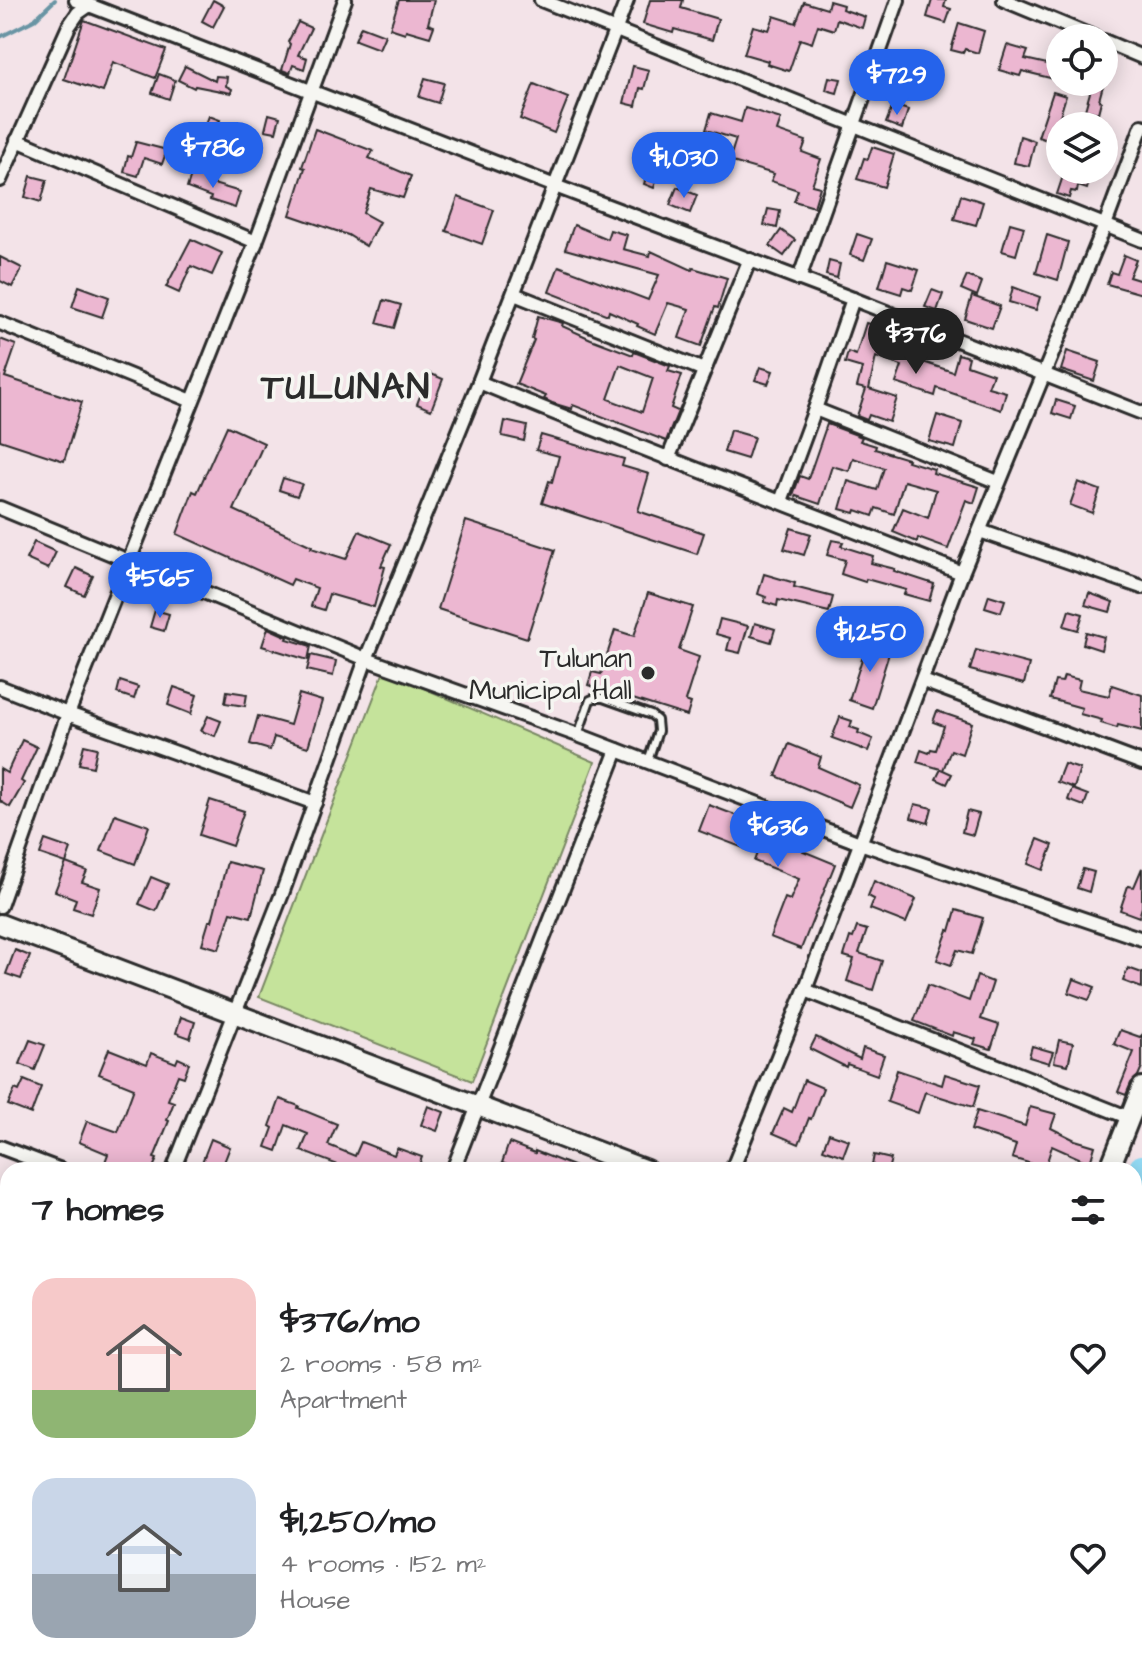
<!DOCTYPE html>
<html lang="en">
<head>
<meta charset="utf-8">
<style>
  :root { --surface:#fff; --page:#f2f2f2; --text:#202124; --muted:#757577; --accent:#2563eb }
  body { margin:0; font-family:"Architects Daughter",sans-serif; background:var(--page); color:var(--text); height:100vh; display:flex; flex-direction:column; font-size:30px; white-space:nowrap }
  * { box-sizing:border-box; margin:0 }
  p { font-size:26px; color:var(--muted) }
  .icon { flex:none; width:44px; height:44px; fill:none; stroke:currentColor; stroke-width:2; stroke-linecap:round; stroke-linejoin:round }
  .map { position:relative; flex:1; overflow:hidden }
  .drawer { position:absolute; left:0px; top:1162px; width:1142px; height:514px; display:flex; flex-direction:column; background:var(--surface); border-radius:24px 24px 0 0; box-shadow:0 4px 20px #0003 }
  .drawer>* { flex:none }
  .buttons { position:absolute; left:1046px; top:24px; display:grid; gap:16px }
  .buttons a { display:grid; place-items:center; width:72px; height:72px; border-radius:50%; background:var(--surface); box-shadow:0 4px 20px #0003; font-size:40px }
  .price { position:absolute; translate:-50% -68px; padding:0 18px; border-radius:28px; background:var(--accent); color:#fff; font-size:26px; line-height:52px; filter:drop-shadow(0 2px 4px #0008) }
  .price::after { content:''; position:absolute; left:50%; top:48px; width:24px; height:18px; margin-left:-12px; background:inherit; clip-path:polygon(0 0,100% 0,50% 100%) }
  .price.current { background:#222; color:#fff }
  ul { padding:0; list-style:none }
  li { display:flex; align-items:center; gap:24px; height:200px; padding:0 32px }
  li span { display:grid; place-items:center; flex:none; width:224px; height:160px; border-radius:24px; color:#555 }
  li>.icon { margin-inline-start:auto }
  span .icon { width:96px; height:96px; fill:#fffc; stroke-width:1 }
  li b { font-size:34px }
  h2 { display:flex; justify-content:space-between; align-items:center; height:96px; padding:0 32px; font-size:34px }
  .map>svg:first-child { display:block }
</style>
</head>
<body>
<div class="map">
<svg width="1142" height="1675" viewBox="0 0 1142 1675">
  <rect width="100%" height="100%" fill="#f3e3e8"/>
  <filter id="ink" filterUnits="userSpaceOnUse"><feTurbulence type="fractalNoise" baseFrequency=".0125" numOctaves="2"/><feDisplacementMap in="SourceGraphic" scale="16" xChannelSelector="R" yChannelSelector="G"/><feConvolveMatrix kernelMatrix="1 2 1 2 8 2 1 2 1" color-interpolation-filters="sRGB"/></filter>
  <g filter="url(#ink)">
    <polygon fill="#f1d6e1" points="8,1653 8,1668 525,1668 522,1675 0,1675"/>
    <polygon fill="#c5e39b" stroke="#788763" stroke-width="2" points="384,671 595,762 472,1081 259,997"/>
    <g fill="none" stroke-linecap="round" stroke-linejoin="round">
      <polyline stroke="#6995a4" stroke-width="4" points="0,37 34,20 55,0"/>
      <g stroke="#93dbf5" stroke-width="26">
        <polyline points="1134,1189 1142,1168"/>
        <polyline points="961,1675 964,1668"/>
      </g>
    </g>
    <g fill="#ecb7d1" stroke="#2b2b2b" stroke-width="2" fill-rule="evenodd">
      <polygon points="213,0 224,6 213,27 202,21"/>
      <polygon points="399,0 434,0 428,24 434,26 430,37 406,30 405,33 390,28"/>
      <polygon points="650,0 683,0 681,8 718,19 712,40 674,29 673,33 643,24"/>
      <polygon points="932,0 946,0 944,7 951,9 946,23 927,17"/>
      <polygon points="829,1 843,5 842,9 865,17 862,28 837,19 834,30 818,25 812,43 800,39 789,71 767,64 768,61 744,54 753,26 769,30 774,16 796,23 804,2 827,9"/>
      <polygon points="84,20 166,50 155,78 113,62 103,92 64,79"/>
      <polygon points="298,22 311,28 298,55 307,58 304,69 293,65 290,73 282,70 290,44 288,42"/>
      <polygon points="959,23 984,31 978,53 965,49 963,53 951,50"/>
      <polygon points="361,26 385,35 379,49 355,40"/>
      <polygon points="1007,45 1028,51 1025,59 1056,66 1054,79 1022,71 1020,76 999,70"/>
      <polygon points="185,66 215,81 216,76 227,77 226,86 232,89 231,93 195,86 194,88 178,80"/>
      <polygon points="633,66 649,70 644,89 640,88 636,106 624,103"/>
      <polygon points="159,74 175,80 169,99 152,93"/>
      <polygon points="829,77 841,79 837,93 826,90"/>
      <polygon points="425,78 444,83 438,103 419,97"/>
      <polygon points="1093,82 1104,82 1099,100 1101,101 1098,113 1085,110"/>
      <polygon points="534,84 568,98 554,133 520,119"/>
      <polygon points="1053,92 1066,96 1052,142 1038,137"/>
      <polygon points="893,105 908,110 902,129 886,123"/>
      <polygon points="745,108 781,119 777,131 806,141 802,152 821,159 812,185 820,187 814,207 794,201 798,190 771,181 774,174 729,161 736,139 706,130 711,113 741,122"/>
      <polygon points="269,114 280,117 276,132 265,130"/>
      <polygon points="209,116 220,120 212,141 201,137"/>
      <polygon points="315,129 373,151 369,158 411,176 403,198 371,189 363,213 379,222 366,246 348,235 290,215 305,168 302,167"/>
      <polygon points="247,136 262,142 256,155 241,149"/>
      <polygon points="1020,136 1035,141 1029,166 1014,163"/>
      <polygon points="136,142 167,150 162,164 144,158 138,176 124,172 128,156 131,157"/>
      <polygon points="645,146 665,152 654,188 644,184 648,171 638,168"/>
      <polygon points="872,147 894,154 884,187 857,179 864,158 868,159"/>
      <polygon points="1065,170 1083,170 1082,175 1090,178 1087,189 1078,186 1077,192 1071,191 1069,198 1057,194"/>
      <polygon points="192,172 212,179 210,183 240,192 235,208 210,200 211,197 187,188"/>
      <polygon points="31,176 47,180 41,202 25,197"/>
      <polygon points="677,187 697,195 690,213 670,205"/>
      <polygon points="961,195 983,202 976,225 954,219"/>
      <polygon points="458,197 494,210 482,244 446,231"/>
      <polygon points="768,209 780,211 777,228 764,225"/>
      <polygon points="1010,223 1024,227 1016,255 1002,251"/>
      <polygon points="574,225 607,239 610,230 627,235 623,249 650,256 651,251 692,270 693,268 727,278 718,308 715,307 701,346 679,338 689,309 668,303 655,334 637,326 638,324 609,311 608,315 549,292 559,266 648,300 659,275 565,249"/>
      <polygon points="781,230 795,240 784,256 770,246"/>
      <polygon points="857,234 872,239 864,260 850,255"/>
      <polygon points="1047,235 1068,242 1058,280 1036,273"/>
      <polygon points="191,239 222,253 212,275 191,266 179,293 166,287"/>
      <polygon points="1124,255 1136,260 1129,277 1142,281 1142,294 1107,284 1111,272 1117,274"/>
      <polygon points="0,257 22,268 12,287 0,281"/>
      <polygon points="887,260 919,270 912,290 903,287 901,294 879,287"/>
      <polygon points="829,261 840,264 837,278 826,275"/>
      <polygon points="967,276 982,282 977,296 961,289"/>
      <polygon points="79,286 109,297 102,317 72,307"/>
      <polygon points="1013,287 1040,297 1036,310 1009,302"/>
      <polygon points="932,290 943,294 937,311 925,307"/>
      <polygon points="972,296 1000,306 992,328 965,319"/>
      <polygon points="384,300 401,305 394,328 377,323"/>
      <path d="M538 316 563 323 562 326 591 339 633 355 634 352 670 366 668 371 682 375 671 408 678 411 666 441 573 405 572 409 552 403 544 399 546 396 516 384 534 340 532 339ZM620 365 653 378 642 412 608 399Z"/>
      <polygon points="866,323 891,330 887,343 916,353 914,359 953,372 958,354 969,357 967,365 993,374 988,387 1006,392 1001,410 937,388 935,396 896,383 902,366 876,357 869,389 897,398 889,422 869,415 867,420 857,416 866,389 857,387 862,368 845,363 848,352 856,355"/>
      <polygon points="0,339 16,345 5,377 82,402 64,461 0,440"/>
      <polygon points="1067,351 1100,362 1094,381 1061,370"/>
      <polygon points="760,367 773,371 768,384 755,380"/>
      <polygon points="429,373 443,379 431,410 417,404"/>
      <polygon points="1056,400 1075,406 1071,419 1052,413"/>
      <polygon points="937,415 962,423 955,448 929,441"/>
      <polygon points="505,421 527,426 524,441 502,436"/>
      <polygon points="827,424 862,437 860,441 876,446 875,449 908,459 907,461 934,469 933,473 979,487 974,503 966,500 948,549 918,538 917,542 893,532 903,508 928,518 936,490 904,481 894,514 876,508 873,516 856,510 855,513 840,509 848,481 877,490 884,468 853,458 849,471 832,466 820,504 793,495 800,476 808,479"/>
      <polygon points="227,426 264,443 234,510 312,546 311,548 346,559 359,531 391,544 381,566 385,567 374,607 329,594 324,610 311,606 317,588 293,579 290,585 177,534 193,491 197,493"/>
      <polygon points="730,430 754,437 747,459 724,452"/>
      <polygon points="541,435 624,459 622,466 649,474 638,511 704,533 697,554 542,503 549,481 552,482 559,456 536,450"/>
      <polygon points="283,478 302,484 297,496 279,490"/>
      <polygon points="1078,482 1100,490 1092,513 1070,505"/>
      <polygon points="466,521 555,550 527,638 438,609"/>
      <polygon points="791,528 811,534 804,555 784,549"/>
      <polygon points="832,540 843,542 841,546 873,556 871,563 895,569 894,571 934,584 929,601 904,594 906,590 866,579 865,582 841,574 845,560 827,555"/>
      <polygon points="34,542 56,552 48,569 26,559"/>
      <polygon points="76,568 93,576 84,595 67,587"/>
      <polygon points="764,574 795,583 794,587 833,597 829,612 778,600 777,606 764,602 766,597 758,594"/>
      <polygon points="648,593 693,607 679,650 699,657 685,701 691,703 687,716 588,685 592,672 601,674 615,630 634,636"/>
      <polygon points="1089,593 1113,602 1110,612 1085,605"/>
      <polygon points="989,595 1005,600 1001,612 985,607"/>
      <polygon points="155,610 169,614 164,631 150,627"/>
      <polygon points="1069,610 1083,614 1078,630 1064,626"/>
      <polygon points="720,619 748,626 740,653 727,650 730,638 716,634"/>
      <polygon points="755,623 775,629 771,642 751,636"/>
      <polygon points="268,628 288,637 287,639 311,646 308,660 262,646"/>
      <polygon points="1086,632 1104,637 1101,650 1083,644"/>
      <polygon points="868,640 891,647 872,708 849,700"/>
      <polygon points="976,650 1029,664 1024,684 970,670"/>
      <polygon points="311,655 336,661 333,676 307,670"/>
      <polygon points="1064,676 1080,680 1078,689 1109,696 1112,685 1142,695 1142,731 1118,725 1117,728 1101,723 1102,720 1080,714 1082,708 1050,699 1055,681 1062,682"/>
      <polygon points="120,681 138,687 134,699 117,693"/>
      <polygon points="174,687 197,695 191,714 168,705"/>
      <polygon points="227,691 247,694 245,706 225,703"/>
      <polygon points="299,694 322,701 308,747 274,737 270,750 250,744 258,716 290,725"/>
      <polygon points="937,711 972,723 962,754 951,750 943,770 952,774 947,784 936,779 941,769 917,762 921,750 929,753 931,749 936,750 944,726 933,722"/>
      <polygon points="208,716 221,721 215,736 201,731"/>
      <polygon points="840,717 852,721 850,727 859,730 858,733 873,739 868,751 832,738"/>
      <polygon points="22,740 37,747 21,781 24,783 10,807 0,801 0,769 7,773"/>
      <polygon points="789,744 821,757 818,767 859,785 850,807 776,776"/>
      <polygon points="84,745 97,748 93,767 79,764"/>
      <polygon points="1064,764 1080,769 1074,788 1057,782"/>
      <polygon points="1072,789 1088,795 1084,806 1068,800"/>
      <polygon points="210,800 244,811 232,846 199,835"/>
      <polygon points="915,804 932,808 928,823 911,818"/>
      <polygon points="709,805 806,842 803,851 835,864 801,949 770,937 785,898 790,900 799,879 754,861 757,853 699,831"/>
      <polygon points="967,811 979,814 973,835 962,832"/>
      <polygon points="115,814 149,826 135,864 101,851"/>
      <polygon points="1038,839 1053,845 1043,870 1028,864"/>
      <polygon points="45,840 71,849 66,863 40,854"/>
      <polygon points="227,862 263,871 251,917 231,912 219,949 202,944 209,921 212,921"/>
      <polygon points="66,863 87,871 82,882 100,888 91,914 73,908 76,899 55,891"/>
      <polygon points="1142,868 1142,907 1139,917 1120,910 1128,886 1134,887"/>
      <polygon points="1083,869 1094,872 1089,892 1077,888"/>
      <polygon points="151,877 168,884 156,911 139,904"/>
      <polygon points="874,881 916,899 906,923 870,909 874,899 868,896"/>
      <polygon points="956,910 983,918 972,954 957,950 951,965 937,960 948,930 950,931"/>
      <polygon points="857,927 867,930 859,953 882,961 873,990 847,981 854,959 844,956 850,937 853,938"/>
      <polygon points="15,950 30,956 21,979 6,974"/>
      <polygon points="1128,968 1142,973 1142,988 1123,981"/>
      <polygon points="977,976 993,982 981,1019 999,1025 991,1049 974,1044 976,1039 953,1032 952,1036 914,1021 928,985 969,1001"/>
      <polygon points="1074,979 1095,987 1089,1000 1069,993"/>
      <polygon points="181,1017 195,1022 190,1038 176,1033"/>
      <polygon points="1120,1030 1140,1037 1142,1035 1142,1067 1138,1076 1131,1083 1126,1095 1118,1092 1134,1052 1114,1044"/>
      <polygon points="816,1037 860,1059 863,1048 884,1055 877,1075 847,1064 846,1067 810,1049"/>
      <polygon points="30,1040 45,1045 35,1070 20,1064"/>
      <polygon points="1059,1040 1073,1043 1068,1065 1054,1062"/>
      <polygon points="1032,1046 1053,1052 1049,1063 1029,1057"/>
      <polygon points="109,1049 147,1064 151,1053 176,1063 178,1058 189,1063 184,1077 178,1075 168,1100 174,1102 167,1120 169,1121 154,1158 157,1159 152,1170 102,1170 108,1154 79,1142 87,1121 118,1132 134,1088 99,1074"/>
      <polygon points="897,1070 942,1085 945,1074 980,1085 973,1107 925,1092 918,1113 887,1102"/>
      <polygon points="24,1080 41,1087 31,1114 8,1105 15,1089 19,1091"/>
      <polygon points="804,1080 823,1088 811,1119 809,1118 799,1144 773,1133 784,1108 792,1112"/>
      <polygon points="280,1099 299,1106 298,1108 337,1124 328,1145 355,1156 361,1142 394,1155 397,1148 422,1157 417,1170 340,1170 341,1166 301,1151 308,1134 286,1125 277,1151 266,1147 273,1128 270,1126"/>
      <polygon points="428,1106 444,1112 437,1131 421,1125"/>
      <polygon points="1030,1107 1056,1114 1051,1128 1075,1140 1095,1146 1090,1163 1052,1146 1045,1168 1012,1158 1016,1145 971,1130 977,1111 1025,1126"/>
      <polygon points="829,1133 849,1140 843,1156 823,1149"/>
      <polygon points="211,1139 230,1147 221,1170 199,1170"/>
      <polygon points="509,1143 535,1153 535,1151 583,1170 520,1170 502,1163"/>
      <polygon points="874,1155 891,1159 888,1170 871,1170"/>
    </g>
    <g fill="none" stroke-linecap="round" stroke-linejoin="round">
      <defs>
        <polyline id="lane" points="578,735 590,700 595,698 603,698 651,715 657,720 658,731 648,761"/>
        <g id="street">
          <polyline points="76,0 555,186 853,299 1142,413"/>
          <polyline points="541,0 1142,240"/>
          <polyline points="1004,0 1096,38"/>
          <polyline points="1104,41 1142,57"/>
          <polyline points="17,140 256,242"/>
          <polyline points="0,180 69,26 78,13 88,6"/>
          <polyline points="799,279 898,0"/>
          <polyline points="514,294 704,370"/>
          <polyline points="0,323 192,401"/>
          <path d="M479 382C639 449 801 509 962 573"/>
          <polyline points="815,409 998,482"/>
          <polyline points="668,459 749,261"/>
          <polyline points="781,501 815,409 853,299"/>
          <polyline points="0,508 366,659 578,735 860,843 1142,939"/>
          <polyline points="980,531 1142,587"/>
          <polyline points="923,681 1142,763"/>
          <polyline points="0,687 68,714 315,803"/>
          <polyline points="0,906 68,714 256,242 345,0"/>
          <polyline points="805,990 1130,1118"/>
          <polyline points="0,1147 61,1170"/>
          <polyline points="173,1170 282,894 366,659 479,382 627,0"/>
          <polyline points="453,1170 617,750"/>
          <polyline points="732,1170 805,990 962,573 1105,225 1142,126"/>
          <polyline points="0,1504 8,1507"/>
          <polyline points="0,1618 8,1598"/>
          <polyline points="861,1668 879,1675"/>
          <polyline points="538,1675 540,1668"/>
        </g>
        <g id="secondary">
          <polyline points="0,924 646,1170"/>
          <polyline points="1109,1170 1142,1087"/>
          <polyline points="0,1327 8,1330"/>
          <polyline points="1134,1355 1142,1358"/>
        </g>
      </defs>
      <use href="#lane" stroke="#2b2b2b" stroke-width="12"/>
      <use href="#street" stroke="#2b2b2b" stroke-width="18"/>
      <use href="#secondary" stroke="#2b2b2b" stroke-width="24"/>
      <use href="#lane" stroke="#f6f6f2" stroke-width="6"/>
      <use href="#street" stroke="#f6f6f2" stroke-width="12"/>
      <use href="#secondary" stroke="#f6f6f2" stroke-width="18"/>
    </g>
  </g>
  <circle fill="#2b2b2b" stroke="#f6f6f2" stroke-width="3" cx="648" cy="673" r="8"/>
  <g text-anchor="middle" stroke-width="7" stroke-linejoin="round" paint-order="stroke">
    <g font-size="28" fill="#2b2b2b" stroke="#f6f6f2" text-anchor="end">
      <text x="632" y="667">Tulunan<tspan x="632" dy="32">Municipal Hall</tspan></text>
    </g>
    <g font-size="36" font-weight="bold" letter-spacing="2" fill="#2b2b2b" stroke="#f6f6f2">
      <text x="346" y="398">TULUNAN</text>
    </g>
  </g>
</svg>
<div class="buttons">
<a><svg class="icon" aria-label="locate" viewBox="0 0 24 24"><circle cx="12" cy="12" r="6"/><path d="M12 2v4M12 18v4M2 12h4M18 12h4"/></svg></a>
<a><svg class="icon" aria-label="layers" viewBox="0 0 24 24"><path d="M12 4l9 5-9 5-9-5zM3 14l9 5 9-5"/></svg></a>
</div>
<b class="price" style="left:897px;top:117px">$729</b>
<b class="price" style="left:213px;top:190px">$786</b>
<b class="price" style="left:684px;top:200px">$1,030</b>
<b class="price current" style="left:916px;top:376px">$376</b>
<b class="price" style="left:160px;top:620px">$565</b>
<b class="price" style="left:870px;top:674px">$1,250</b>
<b class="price" style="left:778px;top:869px">$636</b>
<section class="drawer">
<h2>7 homes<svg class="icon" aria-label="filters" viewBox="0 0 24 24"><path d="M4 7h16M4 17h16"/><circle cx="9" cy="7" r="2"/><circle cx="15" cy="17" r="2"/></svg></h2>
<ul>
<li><span style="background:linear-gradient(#f6c9c9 70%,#8fb573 0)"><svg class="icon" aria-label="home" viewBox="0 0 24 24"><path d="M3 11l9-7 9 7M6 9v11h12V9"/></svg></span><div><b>$376/mo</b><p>2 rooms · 58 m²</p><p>Apartment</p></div><svg class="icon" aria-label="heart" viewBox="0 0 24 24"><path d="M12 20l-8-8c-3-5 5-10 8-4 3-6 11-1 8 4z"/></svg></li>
<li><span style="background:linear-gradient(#c9d6e8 60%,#9aa5b1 0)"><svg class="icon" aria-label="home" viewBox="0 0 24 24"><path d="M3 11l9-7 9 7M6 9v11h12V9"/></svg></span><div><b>$1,250/mo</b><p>4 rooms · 152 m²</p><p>House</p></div><svg class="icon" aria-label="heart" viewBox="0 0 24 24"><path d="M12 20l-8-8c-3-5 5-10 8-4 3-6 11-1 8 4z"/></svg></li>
</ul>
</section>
</div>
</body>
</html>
